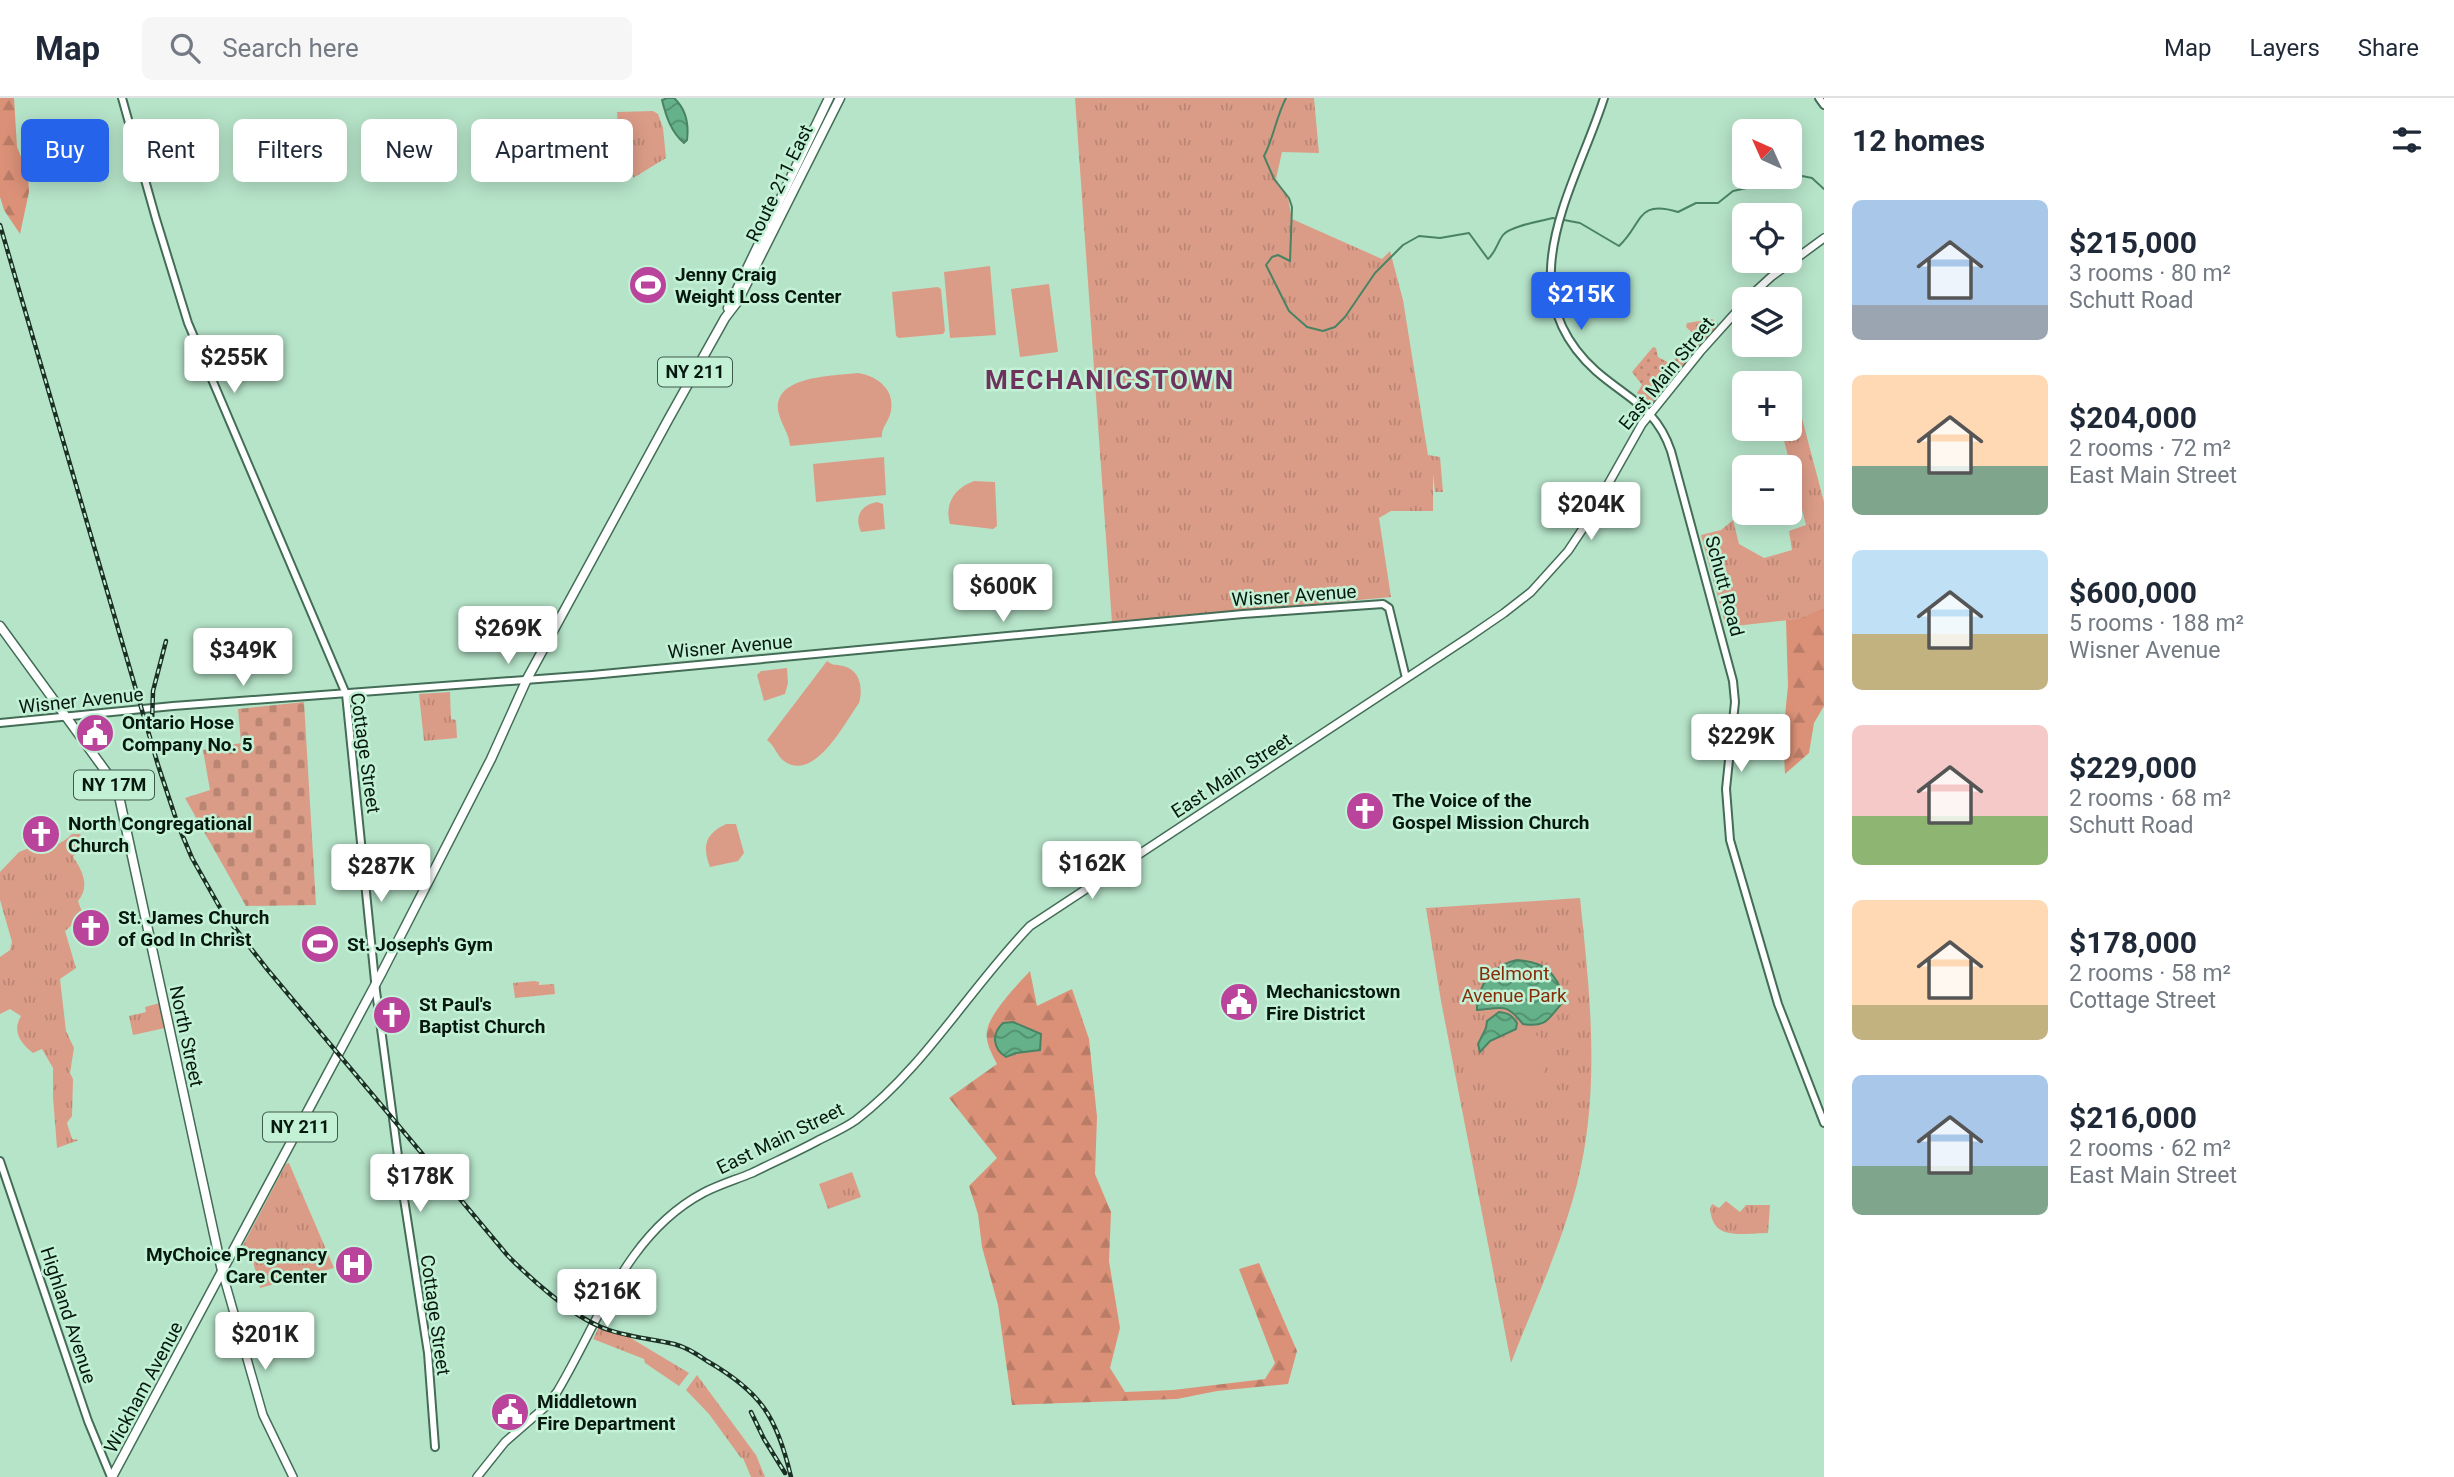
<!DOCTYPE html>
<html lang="en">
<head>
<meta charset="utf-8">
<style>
  :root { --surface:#fff; --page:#f6f6f7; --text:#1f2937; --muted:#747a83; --line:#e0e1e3; --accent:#2563eb }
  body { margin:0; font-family:Roboto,sans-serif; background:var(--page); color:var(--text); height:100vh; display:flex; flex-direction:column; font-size:26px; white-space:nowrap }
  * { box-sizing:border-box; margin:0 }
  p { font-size:23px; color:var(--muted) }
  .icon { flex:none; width:38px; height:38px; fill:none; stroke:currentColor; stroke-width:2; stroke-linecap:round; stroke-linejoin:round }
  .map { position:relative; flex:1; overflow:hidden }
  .sheet { display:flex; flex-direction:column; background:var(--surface); width:630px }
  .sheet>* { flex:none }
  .banner { position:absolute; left:21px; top:21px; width:665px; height:63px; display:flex; gap:14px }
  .needle { width:46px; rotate:315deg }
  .controls { position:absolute; left:1732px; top:21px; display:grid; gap:14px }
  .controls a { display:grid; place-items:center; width:70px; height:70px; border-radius:10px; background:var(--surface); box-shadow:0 4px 18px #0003; font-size:35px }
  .price { position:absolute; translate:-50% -60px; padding:0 16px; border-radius:7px; background:#fff; color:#222; font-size:23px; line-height:46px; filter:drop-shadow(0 2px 4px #0008) }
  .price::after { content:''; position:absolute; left:50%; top:42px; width:21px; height:16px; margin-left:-10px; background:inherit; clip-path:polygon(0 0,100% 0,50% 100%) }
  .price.current { background:var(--accent); color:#fff }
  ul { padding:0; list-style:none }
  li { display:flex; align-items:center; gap:21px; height:175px; padding:0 28px }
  li span { display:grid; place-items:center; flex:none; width:196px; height:140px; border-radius:10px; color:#555 }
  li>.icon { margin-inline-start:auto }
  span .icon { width:84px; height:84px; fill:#fffc; stroke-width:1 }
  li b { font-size:30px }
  h2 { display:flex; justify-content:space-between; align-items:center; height:84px; padding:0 28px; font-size:30px }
  .chip { padding:0 24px; border-radius:10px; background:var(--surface); box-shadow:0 4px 18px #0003; font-size:24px; line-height:63px }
  .chip.current { background:var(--accent); color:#fff }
  header { display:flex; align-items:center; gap:42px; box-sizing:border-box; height:98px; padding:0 35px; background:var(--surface); border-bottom:2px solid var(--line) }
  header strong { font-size:33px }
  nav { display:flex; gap:38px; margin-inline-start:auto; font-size:24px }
  .search { width:490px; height:63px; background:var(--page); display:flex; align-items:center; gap:18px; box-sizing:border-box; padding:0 24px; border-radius:10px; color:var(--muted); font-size:26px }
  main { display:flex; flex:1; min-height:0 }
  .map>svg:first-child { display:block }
</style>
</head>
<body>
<header>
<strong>Map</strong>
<div class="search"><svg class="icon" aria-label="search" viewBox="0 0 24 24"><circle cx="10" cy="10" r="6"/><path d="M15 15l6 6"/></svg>Search here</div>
<nav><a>Map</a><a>Layers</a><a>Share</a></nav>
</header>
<main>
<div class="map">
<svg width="1824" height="1379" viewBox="0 0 1824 1379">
  <defs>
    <pattern id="grass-dots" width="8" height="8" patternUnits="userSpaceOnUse" patternTransform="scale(1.75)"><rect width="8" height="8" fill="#db9c87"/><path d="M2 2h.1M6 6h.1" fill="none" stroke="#ba8673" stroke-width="1.8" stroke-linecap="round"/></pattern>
    <pattern id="forest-firs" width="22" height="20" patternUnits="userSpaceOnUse" patternTransform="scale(1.75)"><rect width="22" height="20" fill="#db9178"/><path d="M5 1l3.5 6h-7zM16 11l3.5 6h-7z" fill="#ba7c67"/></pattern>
    <pattern id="cemetery-stones" width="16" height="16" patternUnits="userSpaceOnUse" patternTransform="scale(1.75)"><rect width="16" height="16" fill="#db9c87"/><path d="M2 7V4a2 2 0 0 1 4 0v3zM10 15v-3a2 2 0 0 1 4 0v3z" fill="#ba8673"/></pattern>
    <pattern id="park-tufts" width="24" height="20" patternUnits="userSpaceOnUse" patternTransform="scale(1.75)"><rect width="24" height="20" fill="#db9c87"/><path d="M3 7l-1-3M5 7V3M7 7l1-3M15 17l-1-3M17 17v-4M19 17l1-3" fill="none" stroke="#ba8673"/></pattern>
    <pattern id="water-waves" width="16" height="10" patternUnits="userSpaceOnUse" patternTransform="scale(1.75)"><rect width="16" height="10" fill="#65b189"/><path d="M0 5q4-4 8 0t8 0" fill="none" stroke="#518f6e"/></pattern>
  </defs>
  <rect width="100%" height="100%" fill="#b6e4c9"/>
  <polygon fill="url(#grass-dots)" points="1712,221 1718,225 1718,228 1654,305 1650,307 1637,295 1642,287 1632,274 1653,249 1656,250 1658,259 1671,266 1695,237 1686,229 1687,225"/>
  <g fill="url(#forest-firs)">
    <polygon points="0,0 14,0 17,49 28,76 29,94 20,136 4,112 0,99"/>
    <polygon points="1824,450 1824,608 1814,625 1809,655 1785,676 1783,637 1788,588 1786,522 1799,520"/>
    <path d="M1030 873 1037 908 1072 891 1089 941 1097 1019 1095 1076 1111 1114 1109 1163 1120 1230 1110 1270 1125 1294 1173 1292 1265 1281 1275 1265 1239 1171 1259 1165 1297 1253 1288 1286 1217 1293 1177 1301 1012 1307 998 1207 982 1149 978 1116 969 1088 997 1060 949 1000 997 966C992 956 985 944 987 933 989 916 1018 886 1030 873Z"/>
  </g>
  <polygon fill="url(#cemetery-stones)" points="304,604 316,807 246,808 185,700 210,692 203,652 241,645 238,611"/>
  <g fill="url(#park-tufts)">
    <polygon points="1075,0 1314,0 1319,55 1282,54 1276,81 1288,100 1292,121 1382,161 1390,153 1403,202 1428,357 1440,359 1443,394 1435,394 1433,376 1433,413 1391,413 1379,420 1391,499 1112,525"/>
    <polygon points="653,13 658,16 663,30 666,60 633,80 631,30 618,29 617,14"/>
    <polygon points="1799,309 1824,404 1824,510 1799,521 1726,529 1701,437 1721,432 1733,422 1739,446 1764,460 1792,452 1789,433 1806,427 1781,331 1790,331 1790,314"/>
    <polygon points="450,594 451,621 456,622 457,640 424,643 419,596"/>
    <path d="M72 736H80L85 746 84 750 78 752 73 759C83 773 90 789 78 803L82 814 80 820 65 833 76 870 60 881 66 933 74 950 70 975 73 981 72 1018 67 1025 72 1041 79 1042 57 1050 53 999V970L42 951 33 955C20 945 12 933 21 918L10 911 0 916V859L10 852 12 844 0 802V774L19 754 29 750 36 754C50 750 62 746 72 736Z"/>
    <path d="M1580 800C1590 896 1601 991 1577 1086 1561 1148 1534 1206 1511 1265L1441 903 1426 810Z"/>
    <polygon points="534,883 539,884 539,887 554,886 555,896 515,900 513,885"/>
    <polygon points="160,905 165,930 133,937 129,918 146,914 145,909"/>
    <polygon points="289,1065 334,1170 260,1190 251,1156 241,1151 286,1066"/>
    <polygon points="852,1074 861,1099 828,1111 819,1086"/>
    <path d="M1726 1103 1740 1114 1746 1107H1770L1768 1135C1754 1135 1725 1140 1716 1128 1712 1123 1711 1117 1710 1111L1712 1106 1719 1110Z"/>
    <polygon points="599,1229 629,1239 689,1275 679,1288 645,1265 644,1261 593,1241"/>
    <polygon points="697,1277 756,1357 765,1379 751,1379 743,1360 741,1360 709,1316 686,1292"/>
  </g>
  <g fill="#db9c87">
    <polygon points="990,168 996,237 950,240 944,174"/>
    <polygon points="1049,186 1058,254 1020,259 1011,191"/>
    <polygon points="938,189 941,191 945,233 943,236 899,240 896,238 892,194"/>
    <path d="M858 275C877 278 895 291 891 313 889 324 881 329 882 339L790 348C789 335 782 328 779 316 769 277 835 278 858 275Z"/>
    <polygon points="884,359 886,397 816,404 813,366"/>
    <path d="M974 383 995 384 997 428 993 431 950 426C944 405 955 390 974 383Z"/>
    <path d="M877 404 883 406 885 431 861 434C854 418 861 407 877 404Z"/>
    <path d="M827 563C833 568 835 566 843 568 861 572 863 591 859 605 844 626 814 685 784 663 777 658 775 648 767 642Z"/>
    <polygon points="787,570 788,585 785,596 764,603 757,577 761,573"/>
    <path d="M726 726H736L744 755 738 763 710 769C702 748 705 736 726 726Z"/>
    <path d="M1540 937C1552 977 1539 996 1498 1003L1489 951Z"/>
  </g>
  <g fill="url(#water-waves)" stroke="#498364" stroke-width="2">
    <path d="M667 0H674C686 11 689 26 687 42L684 45C671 34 666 18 662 2Z"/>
    <path d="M1517 862C1546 864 1557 875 1564 903 1548 920 1548 930 1523 926 1505 904 1503 910 1477 912 1476 889 1494 866 1517 862Z"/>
    <path d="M1499 914C1508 915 1512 917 1517 925L1516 931 1490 943 1480 954 1478 946 1486 930 1487 923Z"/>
    <path d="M1013 924 1041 936 1040 952 1016 955 1006 959C993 951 991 936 1003 925Z"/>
  </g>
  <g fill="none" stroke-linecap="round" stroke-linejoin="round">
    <g stroke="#498364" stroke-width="2">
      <path d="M1286 0C1276 19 1274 39 1264 58L1274 81 1289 100 1292 109 1290 163 1278 157 1272 159 1266 167 1289 213 1307 229 1323 233 1335 229 1345 219 1375 175 1403 147 1419 138 1440 140 1469 135 1488 161C1496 154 1497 145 1503 137 1510 128 1541 123 1553 120L1558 121"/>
      <path d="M1564 122 1580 125 1619 148C1643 126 1636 101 1678 114L1696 105H1718L1733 93 1802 78 1812 80 1824 91"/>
    </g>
    <defs>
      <g id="tertiary">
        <polyline points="122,0 156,121 188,225 346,596 376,893 402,1088 428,1255 435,1349"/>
        <path d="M1604 0C1575 91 1505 191 1596 273 1628 301 1656 309 1671 353L1733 583 1735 604 1726 691 1730 742 1778 906 1824 1025"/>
        <polyline points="1819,0 1824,7"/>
        <polyline points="0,625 173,608 592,577 1243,516 1383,506 1389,510 1406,580"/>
        <polyline points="0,1063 88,1323 111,1379"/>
      </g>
      <g id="secondary">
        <polyline points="1747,201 1771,179 1824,140"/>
        <polyline points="222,1173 263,1317 293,1379"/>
        <path d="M477 1379 505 1344 544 1310 557 1294C599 1224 626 1136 703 1095 718 1087 735 1082 752 1075 774 1064 797 1054 819 1042 831 1036 845 1030 856 1022 925 969 970 890 1030 828L1469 539 1504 515 1531 494 1568 453 1584 429 1642 326 1700 254 1745 204"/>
      </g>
      <g id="primary">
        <polyline points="728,210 829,0"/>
        <polyline points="0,528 112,682 119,698 222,1173"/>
        <polyline points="112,1379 381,876 491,661 527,581 668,322 725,220 738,203 840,0"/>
      </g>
    </defs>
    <use href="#tertiary" stroke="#436d56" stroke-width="10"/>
    <use href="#secondary" stroke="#436d56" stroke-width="10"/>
    <use href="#primary" stroke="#436d56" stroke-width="11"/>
    <use href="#tertiary" stroke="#fff" stroke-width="6"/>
    <use href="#secondary" stroke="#fff" stroke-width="7"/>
    <use href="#primary" stroke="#fff" stroke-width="8"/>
    <defs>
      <g id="rail">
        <path d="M0 127 158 667 178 727 192 760 223 815 267 871 508 1158C531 1181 571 1217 601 1229 624 1239 649 1240 674 1246 686 1249 697 1256 707 1263 761 1294 777 1319 791 1379"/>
        <polyline points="152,625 153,593 166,543"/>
        <polyline points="751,1314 764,1341 785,1375"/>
      </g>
    </defs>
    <use href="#rail" stroke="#1b2f24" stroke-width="4.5"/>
    <use href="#rail" stroke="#c3f1d6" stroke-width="2" stroke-dasharray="5" stroke-linecap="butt"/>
  </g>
  <defs>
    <symbol id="stadium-disc" viewBox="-11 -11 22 22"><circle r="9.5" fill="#ba449b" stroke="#c3f1d6"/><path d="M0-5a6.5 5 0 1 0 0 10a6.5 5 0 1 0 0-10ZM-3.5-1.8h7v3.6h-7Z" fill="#fff"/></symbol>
    <symbol id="civic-disc" viewBox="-11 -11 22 22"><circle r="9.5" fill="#ba449b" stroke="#c3f1d6"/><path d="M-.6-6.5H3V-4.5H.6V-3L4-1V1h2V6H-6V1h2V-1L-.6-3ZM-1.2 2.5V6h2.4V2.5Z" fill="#fff"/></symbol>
    <symbol id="church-disc" viewBox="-11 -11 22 22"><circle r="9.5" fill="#ba449b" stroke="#c3f1d6"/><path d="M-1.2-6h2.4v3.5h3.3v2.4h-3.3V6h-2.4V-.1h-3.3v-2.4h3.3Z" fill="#fff"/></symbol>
    <symbol id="hospital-disc" viewBox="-11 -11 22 22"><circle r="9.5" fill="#ba449b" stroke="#c3f1d6"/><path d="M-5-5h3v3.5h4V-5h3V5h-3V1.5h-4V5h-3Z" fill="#fff"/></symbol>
  </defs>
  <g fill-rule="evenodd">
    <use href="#stadium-disc" x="626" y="165" width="44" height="44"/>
    <use href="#civic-disc" x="73" y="613" width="44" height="44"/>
    <use href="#church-disc" x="1343" y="691" width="44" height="44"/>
    <use href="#church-disc" x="19" y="714" width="44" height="44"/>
    <use href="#church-disc" x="69" y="808" width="44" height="44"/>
    <use href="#stadium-disc" x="298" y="824" width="44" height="44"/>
    <use href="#civic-disc" x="1217" y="882" width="44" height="44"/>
    <use href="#church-disc" x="370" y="895" width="44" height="44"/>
    <use href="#hospital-disc" x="332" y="1145" width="44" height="44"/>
    <use href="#civic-disc" x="488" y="1292" width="44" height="44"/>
  </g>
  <g text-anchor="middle" stroke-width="5" stroke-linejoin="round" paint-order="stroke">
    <g fill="#c3f1d6" stroke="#3f594b" stroke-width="2">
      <rect x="658" y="259.5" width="74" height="29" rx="5"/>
      <rect x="74" y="672.5" width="80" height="29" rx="5"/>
      <rect x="263" y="1014.5" width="74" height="29" rx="5"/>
    </g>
    <g font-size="18" font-weight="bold" fill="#07180f">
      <text x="695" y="280">NY 211</text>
      <text x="114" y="693">NY 17M</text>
      <text x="300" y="1035">NY 211</text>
    </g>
    <g font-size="19" fill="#07180f" stroke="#c3f1d6">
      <text transform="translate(779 85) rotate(-64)" y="7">Route 211 East</text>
      <text transform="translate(1666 275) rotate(-51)" y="7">East Main Street</text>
      <text transform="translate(1725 488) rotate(75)" y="7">Schutt Road</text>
      <text transform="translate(1294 497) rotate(-4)" y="7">Wisner Avenue</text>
      <text transform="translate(730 548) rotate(-5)" y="7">Wisner Avenue</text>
      <text transform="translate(81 602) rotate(-6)" y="7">Wisner Avenue</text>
      <text transform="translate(366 655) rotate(82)" y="7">Cottage Street</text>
      <text transform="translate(1231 677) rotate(-33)" y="7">East Main Street</text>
      <text transform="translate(187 938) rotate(78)" y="7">North Street</text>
      <text transform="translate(780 1040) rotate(-26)" y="7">East Main Street</text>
      <text transform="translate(69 1217) rotate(72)" y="7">Highland Avenue</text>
      <text transform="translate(436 1217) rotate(82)" y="7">Cottage Street</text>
      <text transform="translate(143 1289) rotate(-62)" y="7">Wickham Avenue</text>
    </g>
    <g font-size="19" font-weight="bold" fill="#07180f" stroke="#c3f1d6" text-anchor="start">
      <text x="675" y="183">Jenny Craig<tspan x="675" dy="22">Weight Loss Center</tspan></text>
      <text x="122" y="631">Ontario Hose<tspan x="122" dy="22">Company No. 5</tspan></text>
      <text x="1392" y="709">The Voice of the<tspan x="1392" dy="22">Gospel Mission Church</tspan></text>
      <text x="68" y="732">North Congregational<tspan x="68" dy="22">Church</tspan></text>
      <text x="118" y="826">St. James Church<tspan x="118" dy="22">of God In Christ</tspan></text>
      <text x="347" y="853">St. Joseph's Gym</text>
      <text x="1266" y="900">Mechanicstown<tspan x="1266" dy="22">Fire District</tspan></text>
      <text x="419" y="913">St Paul's<tspan x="419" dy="22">Baptist Church</tspan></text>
      <text x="327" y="1163" text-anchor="end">MyChoice Pregnancy<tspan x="327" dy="22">Care Center</tspan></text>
      <text x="537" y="1310">Middletown<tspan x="537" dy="22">Fire Department</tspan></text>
    </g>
    <g font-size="19" fill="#842d08" stroke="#c3f1d6">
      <text x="1514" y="882">Belmont<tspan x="1514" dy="22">Avenue Park</tspan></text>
    </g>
    <g font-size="26" font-weight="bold" letter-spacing="2" fill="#6e335d" stroke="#c3f1d6">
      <text x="1110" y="291">MECHANICSTOWN</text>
    </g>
  </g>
</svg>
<div class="controls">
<a><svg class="needle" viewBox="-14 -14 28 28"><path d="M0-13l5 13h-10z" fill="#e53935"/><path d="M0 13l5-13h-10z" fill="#747a83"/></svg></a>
<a><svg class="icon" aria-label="locate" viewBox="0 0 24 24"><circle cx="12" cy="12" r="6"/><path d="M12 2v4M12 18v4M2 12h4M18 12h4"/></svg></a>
<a><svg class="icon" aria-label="layers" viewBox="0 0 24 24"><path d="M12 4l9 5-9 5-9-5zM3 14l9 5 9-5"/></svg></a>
<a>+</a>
<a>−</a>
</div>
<b class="price current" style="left:1581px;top:234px">$215K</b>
<b class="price" style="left:234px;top:297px">$255K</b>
<b class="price" style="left:1591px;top:444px">$204K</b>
<b class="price" style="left:1003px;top:526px">$600K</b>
<b class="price" style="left:508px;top:568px">$269K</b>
<b class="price" style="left:243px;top:590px">$349K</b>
<b class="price" style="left:1741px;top:676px">$229K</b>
<b class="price" style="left:1092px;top:803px">$162K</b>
<b class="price" style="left:381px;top:806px">$287K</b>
<b class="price" style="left:420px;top:1116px">$178K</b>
<b class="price" style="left:607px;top:1231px">$216K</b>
<b class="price" style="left:265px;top:1274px">$201K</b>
<div class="banner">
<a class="chip current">Buy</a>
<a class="chip">Rent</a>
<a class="chip">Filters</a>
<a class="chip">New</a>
<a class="chip">Apartment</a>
</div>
</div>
<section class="sheet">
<h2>12 homes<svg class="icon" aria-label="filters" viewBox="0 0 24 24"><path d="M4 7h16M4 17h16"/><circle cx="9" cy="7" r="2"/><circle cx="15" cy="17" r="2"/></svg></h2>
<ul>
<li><span style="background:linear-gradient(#a9c7e8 75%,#9aa5b1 0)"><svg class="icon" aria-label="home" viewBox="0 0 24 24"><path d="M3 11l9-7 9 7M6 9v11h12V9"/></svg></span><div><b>$215,000</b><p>3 rooms · 80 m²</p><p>Schutt Road</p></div></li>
<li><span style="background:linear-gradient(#ffd9b3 65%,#7fa58c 0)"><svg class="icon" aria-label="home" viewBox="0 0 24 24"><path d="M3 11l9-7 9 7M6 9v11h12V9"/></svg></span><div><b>$204,000</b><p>2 rooms · 72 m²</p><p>East Main Street</p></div></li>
<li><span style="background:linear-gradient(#bfe0f5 60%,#c2b280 0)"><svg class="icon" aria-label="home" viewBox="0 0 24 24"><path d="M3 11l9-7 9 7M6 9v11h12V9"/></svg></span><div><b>$600,000</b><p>5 rooms · 188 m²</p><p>Wisner Avenue</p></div></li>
<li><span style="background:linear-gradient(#f6c9c9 65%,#8fb573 0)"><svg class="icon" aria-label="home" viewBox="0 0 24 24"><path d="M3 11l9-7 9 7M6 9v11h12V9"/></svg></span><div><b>$229,000</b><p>2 rooms · 68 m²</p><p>Schutt Road</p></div></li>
<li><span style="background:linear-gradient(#ffd9b3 75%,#c2b280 0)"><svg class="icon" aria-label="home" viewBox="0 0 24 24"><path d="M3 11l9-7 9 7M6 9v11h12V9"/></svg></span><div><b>$178,000</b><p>2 rooms · 58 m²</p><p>Cottage Street</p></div></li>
<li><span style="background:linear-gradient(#a9c7e8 65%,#7fa58c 0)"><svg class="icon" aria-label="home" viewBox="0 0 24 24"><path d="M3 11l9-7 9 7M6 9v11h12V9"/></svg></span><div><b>$216,000</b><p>2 rooms · 62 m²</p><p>East Main Street</p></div></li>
</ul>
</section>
</main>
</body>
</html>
